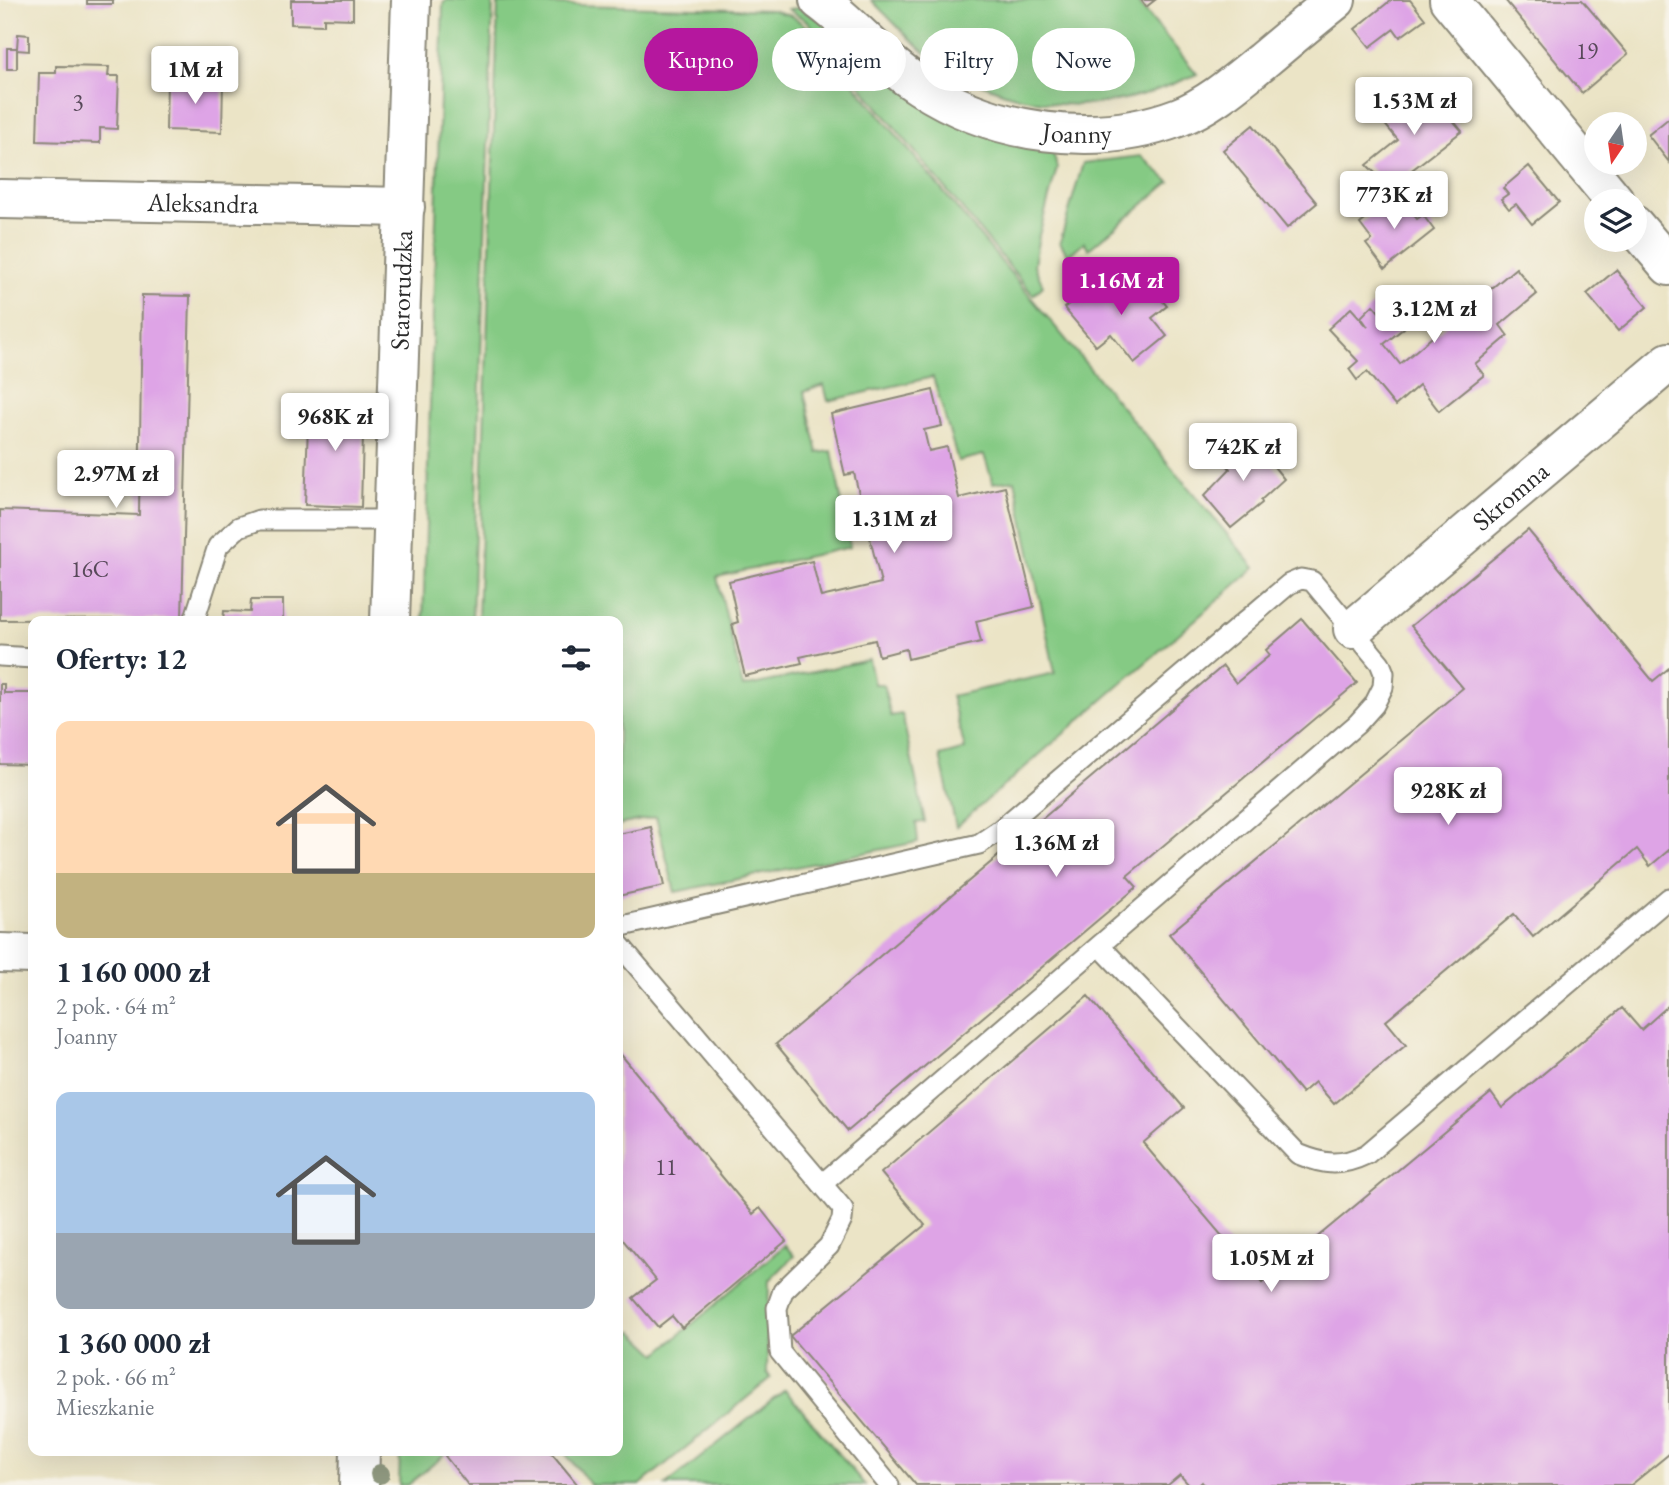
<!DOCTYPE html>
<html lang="pl">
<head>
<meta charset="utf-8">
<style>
  :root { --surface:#fff; --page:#f6f6f7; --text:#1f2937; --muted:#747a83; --accent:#b5179e }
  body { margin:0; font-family:"EB Garamond",serif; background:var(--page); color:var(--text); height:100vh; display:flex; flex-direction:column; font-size:26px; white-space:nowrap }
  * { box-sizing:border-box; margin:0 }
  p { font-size:23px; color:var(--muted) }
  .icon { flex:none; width:38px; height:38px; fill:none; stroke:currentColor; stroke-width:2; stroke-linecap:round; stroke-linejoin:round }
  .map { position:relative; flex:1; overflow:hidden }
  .drawer { position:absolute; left:28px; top:616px; width:595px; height:840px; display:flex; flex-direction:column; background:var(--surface); border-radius:14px; box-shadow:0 7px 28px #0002 }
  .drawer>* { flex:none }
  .hud { position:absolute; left:644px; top:28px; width:665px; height:63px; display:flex; gap:14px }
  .needle { width:46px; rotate:193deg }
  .fabs { position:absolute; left:1584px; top:112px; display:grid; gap:14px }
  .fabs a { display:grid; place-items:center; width:63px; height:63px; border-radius:50%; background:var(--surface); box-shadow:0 7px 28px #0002; font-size:35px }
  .price { position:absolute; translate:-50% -60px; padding:0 16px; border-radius:7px; background:#fff; color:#222; font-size:23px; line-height:46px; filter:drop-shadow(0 2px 4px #0008) }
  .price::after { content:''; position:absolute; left:50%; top:42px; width:21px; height:16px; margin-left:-10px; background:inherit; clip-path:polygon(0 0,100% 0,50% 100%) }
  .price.active { background:var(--accent); color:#fff }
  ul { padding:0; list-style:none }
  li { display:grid; align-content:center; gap:14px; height:371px; padding:0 28px }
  li span { display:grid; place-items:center; height:217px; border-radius:14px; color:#555 }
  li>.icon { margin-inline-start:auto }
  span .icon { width:126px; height:126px; fill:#fffc; stroke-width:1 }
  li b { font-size:30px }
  h2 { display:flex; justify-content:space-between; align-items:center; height:84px; padding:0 28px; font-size:30px }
  .tag { padding:0 24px; border-radius:32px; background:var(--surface); box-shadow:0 7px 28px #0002; font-size:24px; line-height:63px }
  .tag.active { background:var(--accent); color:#fff }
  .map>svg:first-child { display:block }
</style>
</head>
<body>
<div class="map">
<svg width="1669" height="1485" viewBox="0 0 1669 1485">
  <rect width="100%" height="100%" fill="#f7f3e8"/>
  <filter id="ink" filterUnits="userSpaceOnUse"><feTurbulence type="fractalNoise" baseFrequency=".0143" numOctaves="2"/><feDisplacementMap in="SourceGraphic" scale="14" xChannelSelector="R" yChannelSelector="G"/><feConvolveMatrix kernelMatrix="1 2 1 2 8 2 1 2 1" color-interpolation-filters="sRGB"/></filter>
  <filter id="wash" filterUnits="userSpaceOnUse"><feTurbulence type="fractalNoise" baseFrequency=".00686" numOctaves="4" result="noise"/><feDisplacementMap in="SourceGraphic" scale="28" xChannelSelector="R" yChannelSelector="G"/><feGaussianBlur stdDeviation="1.57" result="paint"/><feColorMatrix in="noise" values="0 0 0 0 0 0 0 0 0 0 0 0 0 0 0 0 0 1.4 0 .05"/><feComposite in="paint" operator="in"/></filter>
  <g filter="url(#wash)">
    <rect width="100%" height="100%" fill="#ebe4c6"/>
    <g fill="#85ca84" stroke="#587a58" stroke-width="2">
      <polygon points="446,0 493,0 472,621 423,621 443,4"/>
      <path d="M871 0H1136L1197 74C1124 107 1062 117 986 86 968 79 948 71 933 59 911 42 892 20 871 0Z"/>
      <polygon points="498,3 772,10 792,16 807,27 1255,568 956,827 940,756 965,749 951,696 1055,673 1015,480 993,483 984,455 958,461 933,377 828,401 824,385 804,392 818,453 832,451 850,547 717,577 743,687 869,660 874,684 883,684 891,716 902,714 925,822 916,823 918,842 675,892 656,817 618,825 618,621 478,621"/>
      <polygon points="798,8 1052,148 1057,168 1039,235 1034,265 1043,286 1033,295 808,22 788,9"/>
      <polygon points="1141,156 1170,182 1089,249 1084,242 1068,256 1060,242 1083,163"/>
      <polygon points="785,1245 794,1256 769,1281 767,1372 771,1378 640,1485 591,1485 563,1451 618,1451 618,1333 633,1331 657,1354"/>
      <polygon points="785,1390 865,1485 666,1485"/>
      <polygon points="400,1451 449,1451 408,1485 399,1485"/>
    </g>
    <g id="blocks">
      <g fill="#dea4e6">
        <rect x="87" y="0" width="26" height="4"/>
        <polygon points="291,0 353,0 353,19 324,18 324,25 291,24"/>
        <polygon points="1141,0 1155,0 1146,7"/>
        <polygon points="1391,0 1410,0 1425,19 1400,37 1394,29 1370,47 1355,29"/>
        <polygon points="1505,0 1582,0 1628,54 1582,93"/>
        <polygon points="18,34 29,35 29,51 17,50 17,69 7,69 7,48 17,48"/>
        <polygon points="56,66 109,67 108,76 119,76 117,129 100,128 100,143 37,141 39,73 56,73"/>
        <polygon points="167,80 223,81 222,132 166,130"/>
        <polygon points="1422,92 1435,109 1440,105 1462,131 1399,180 1391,173 1382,180 1367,165 1398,140 1383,122"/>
        <polygon points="1669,118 1669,162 1648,135"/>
        <polygon points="1253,125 1317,203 1287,228 1223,150"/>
        <polygon points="1529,166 1559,202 1532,224 1516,204 1509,209 1501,199 1508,194 1503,188"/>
        <polygon points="1397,195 1417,219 1423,215 1434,230 1385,269 1366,244 1372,240 1360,224"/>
        <polygon points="1516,268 1537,294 1500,325 1508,336 1475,364 1484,375 1439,411 1419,385 1395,406 1367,372 1357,380 1349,369 1358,361 1328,329 1351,308 1368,327 1361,317 1373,305 1387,321 1395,315 1404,328 1384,344 1400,364 1467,308 1465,306 1479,295 1480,298"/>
        <polygon points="1616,270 1647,307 1618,331 1587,294"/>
        <polygon points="1143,278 1167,306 1152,318 1167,336 1134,363 1111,334 1096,346 1064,308 1093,284 1104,299 1123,283 1129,290"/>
        <polygon points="142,295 190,296 182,619 0,620 0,510 139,515"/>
        <polygon points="933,390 942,426 924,430 929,451 947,447 959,498 1005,487 1034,607 976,621 981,642 908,659 906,649 879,656 875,640 800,657 802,663 745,676 732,624 738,622 729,581 812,561 821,597 881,583 854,473 845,475 831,414"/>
        <polygon points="309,399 364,400 361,507 305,505"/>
        <polygon points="1250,437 1284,479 1261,500 1262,503 1231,528 1204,496 1230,469 1223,459"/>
        <polygon points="1528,530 1653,681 1669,668 1669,850 1650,866 1637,849 1533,937 1514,914 1386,1021 1406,1045 1334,1104 1315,1082 1302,1093 1169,934 1463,688 1411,626"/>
        <polygon points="251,600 283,600 283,621 223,621 224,611 250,612"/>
        <polygon points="1302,619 1357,683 1127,876 1137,887 848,1131 776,1044 1223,666 1236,683 1270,655 1266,650"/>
        <polygon points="0,684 4,684 4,693 33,693 33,765 0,764"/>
        <polygon points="651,827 664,886 618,896 618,834"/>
        <polygon points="1088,996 1184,1108 1143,1143 1262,1283 1491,1093 1502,1108 1622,1008 1641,1030 1669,1005 1669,1454 1631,1485 1204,1485 1202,1482 1199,1485 1189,1485 1180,1475 1168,1485 916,1485 790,1336 925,1225 881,1173"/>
        <polygon points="618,1051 753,1214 760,1208 786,1241 682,1328 672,1316 658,1327 633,1298 656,1280 618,1234"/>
        <polygon points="452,1451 550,1451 578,1485 468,1485 445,1456"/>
      </g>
    </g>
  </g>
  <g filter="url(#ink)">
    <use href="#blocks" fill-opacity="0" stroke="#8b8878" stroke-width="2"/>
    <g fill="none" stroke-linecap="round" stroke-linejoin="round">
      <defs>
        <g id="service">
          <polyline points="194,621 218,546 239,527 259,520 393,520"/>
          <polyline points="0,656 33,658"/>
          <polyline points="618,927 979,844 1000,830 1289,584 1301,579 1312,581 1380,663 1384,673 1383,687 1374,705 1357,724 822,1184"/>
          <polyline points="618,943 843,1209 842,1220 829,1246 783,1291 777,1308 780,1352 889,1485"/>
          <path d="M1100 946 1298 1154C1325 1165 1340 1167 1367 1154L1669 898"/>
        </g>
        <g id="minor">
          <path id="s1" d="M819 0C855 26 883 63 920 86 994 134 1095 149 1179 117 1210 105 1237 81 1262 61 1287 40 1311 20 1336 0"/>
          <polyline points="1449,0 1615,201"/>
          <path id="s2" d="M0 199 405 207"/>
          <polyline points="1634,225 1669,266"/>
          <path id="s3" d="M1353 629 1669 362"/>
          <polyline points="0,953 33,954"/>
        </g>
        <g id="tertiary">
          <path id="s4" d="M390 621 411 0"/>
          <polyline points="359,1485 360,1451"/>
        </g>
      </defs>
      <use href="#service" stroke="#8b8878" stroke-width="23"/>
      <use href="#minor" stroke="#8b8878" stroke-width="42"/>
      <use href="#tertiary" stroke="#8b8878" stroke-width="42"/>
      <use href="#service" stroke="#fff" stroke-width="19"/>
      <use href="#minor" stroke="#fff" stroke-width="38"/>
      <use href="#tertiary" stroke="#fff" stroke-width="38"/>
    </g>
    <circle fill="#909980" cx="380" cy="1474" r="10"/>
  </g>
  <g text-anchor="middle" stroke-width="5" stroke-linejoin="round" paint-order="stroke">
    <g font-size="23" fill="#58495a">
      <text x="1587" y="59">19</text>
      <text x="78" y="110">3</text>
      <text x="90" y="577">16C</text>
      <text x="666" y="1175">11</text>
    </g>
    <g font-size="26" fill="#2b2b2b" stroke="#f7f3e8">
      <text dy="9" stroke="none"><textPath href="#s1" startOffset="299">Joanny</textPath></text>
      <text dy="9" stroke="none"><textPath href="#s2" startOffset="203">Aleksandra</textPath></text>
      <text dy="9" stroke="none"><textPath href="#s4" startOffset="331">Starorudzka</textPath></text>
      <text dy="9" stroke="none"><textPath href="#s3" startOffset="206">Skromna</textPath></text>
    </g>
  </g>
</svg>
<div class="fabs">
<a><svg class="needle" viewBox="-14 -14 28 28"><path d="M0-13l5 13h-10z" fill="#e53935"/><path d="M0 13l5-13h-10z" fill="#747a83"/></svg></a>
<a><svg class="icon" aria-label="layers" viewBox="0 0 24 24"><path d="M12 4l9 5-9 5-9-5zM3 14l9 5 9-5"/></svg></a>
</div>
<b class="price" style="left:195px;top:106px">1M zł</b>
<b class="price" style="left:1414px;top:137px">1.53M zł</b>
<b class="price" style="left:1394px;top:231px">773K zł</b>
<b class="price active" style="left:1121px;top:317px">1.16M zł</b>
<b class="price" style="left:1434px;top:345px">3.12M zł</b>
<b class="price" style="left:335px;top:453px">968K zł</b>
<b class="price" style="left:1243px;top:483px">742K zł</b>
<b class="price" style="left:116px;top:510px">2.97M zł</b>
<b class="price" style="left:894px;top:555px">1.31M zł</b>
<b class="price" style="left:1448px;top:827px">928K zł</b>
<b class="price" style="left:1056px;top:879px">1.36M zł</b>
<b class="price" style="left:1271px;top:1294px">1.05M zł</b>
<div class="hud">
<a class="tag active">Kupno</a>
<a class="tag">Wynajem</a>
<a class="tag">Filtry</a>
<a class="tag">Nowe</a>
</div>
<section class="drawer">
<h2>Oferty: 12<svg class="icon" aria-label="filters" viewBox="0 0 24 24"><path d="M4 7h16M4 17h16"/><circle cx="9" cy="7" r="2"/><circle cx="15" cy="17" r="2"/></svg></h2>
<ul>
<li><span style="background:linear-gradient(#ffd9b3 70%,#c2b280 0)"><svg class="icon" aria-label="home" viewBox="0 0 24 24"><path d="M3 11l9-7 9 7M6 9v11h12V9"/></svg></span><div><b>1 160 000 zł</b><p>2 pok. · 64 m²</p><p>Joanny</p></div></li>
<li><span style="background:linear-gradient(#a9c7e8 65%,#9aa5b1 0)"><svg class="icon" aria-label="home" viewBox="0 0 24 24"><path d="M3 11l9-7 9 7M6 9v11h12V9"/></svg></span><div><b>1 360 000 zł</b><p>2 pok. · 66 m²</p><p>Mieszkanie</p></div></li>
</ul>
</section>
</div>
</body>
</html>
